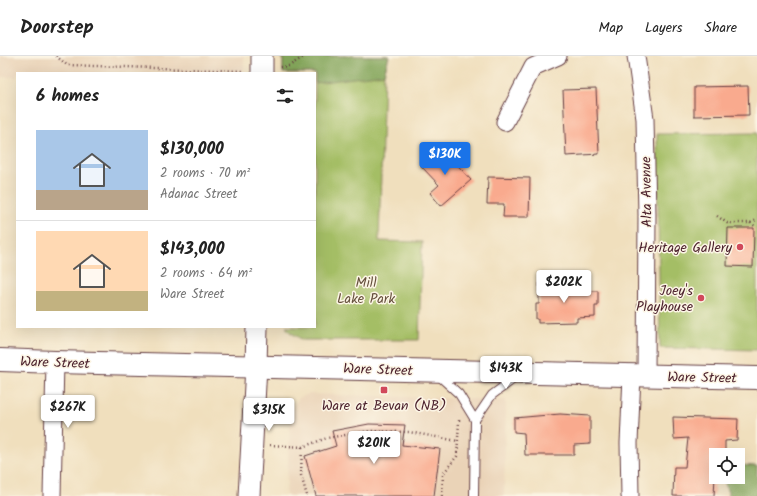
<!DOCTYPE html>
<html lang="en">
<head>
<meta charset="utf-8">
<style>
  :root { --surface:#fff; --page:#f2f2f2; --text:#222; --muted:#767676; --line:#e0e0e0; --accent:#1a73e8 }
  body { margin:0; font-family:Kalam,sans-serif; background:var(--page); color:var(--text); height:100vh; display:flex; flex-direction:column; font-size:15px; white-space:nowrap }
  * { box-sizing:border-box; margin:0 }
  p { font-size:13px; color:var(--muted) }
  .icon { flex:none; width:22px; height:22px; fill:none; stroke:currentColor; stroke-width:2; stroke-linecap:round; stroke-linejoin:round }
  .map { position:relative; flex:1; overflow:hidden }
  .drawer { position:absolute; left:16px; top:16px; width:300px; height:256px; display:flex; flex-direction:column; background:var(--surface); border-radius:0px; box-shadow:0 4px 16px #0002 }
  .drawer>* { flex:none }
  .controls { position:absolute; left:709px; top:392px; display:grid; gap:8px }
  .controls a { display:grid; place-items:center; width:36px; height:36px; border-radius:0px; background:var(--surface); box-shadow:0 4px 16px #0002; font-size:20px }
  .price { position:absolute; translate:-50% -34px; padding:0 9px; border-radius:4px; background:#fff; color:#222; font-size:13px; line-height:26px; filter:drop-shadow(0 1px 2px #0008) }
  .price::after { content:''; position:absolute; left:50%; top:24px; width:12px; height:9px; margin-left:-6px; background:inherit; clip-path:polygon(0 0,100% 0,50% 100%) }
  .price.current { background:var(--accent); color:#fff }
  ul { padding:0; list-style:none }
  li { display:flex; align-items:center; gap:12px; height:100px; padding:0 20px }
  li+li { border-top:1px solid var(--line) }
  li span { display:grid; place-items:center; flex:none; width:112px; height:80px; border-radius:0px; color:#555 }
  li>.icon { margin-inline-start:auto }
  span .icon { width:48px; height:48px; fill:#fffc; stroke-width:1 }
  li b { font-size:17px }
  h2 { display:flex; justify-content:space-between; align-items:center; height:48px; padding:0 20px; font-size:17px }
  header { display:flex; align-items:center; gap:24px; box-sizing:border-box; height:56px; padding:0 20px; background:var(--surface); border-bottom:1px solid var(--line) }
  header strong { font-size:19px }
  nav { display:flex; gap:22px; margin-inline-start:auto; font-size:14px }
  .map>svg:first-child { display:block }
</style>
</head>
<body>
<header>
<strong>Doorstep</strong>
<nav><a>Map</a><a>Layers</a><a>Share</a></nav>
</header>
<div class="map">
<svg width="757" height="440" viewBox="0 0 757 440">
  <rect width="100%" height="100%" fill="#fcf5e5"/>
  <filter id="ink" filterUnits="userSpaceOnUse"><feTurbulence type="fractalNoise" baseFrequency=".025" numOctaves="2"/><feDisplacementMap in="SourceGraphic" scale="8" xChannelSelector="R" yChannelSelector="G"/><feConvolveMatrix kernelMatrix="1 2 1 2 8 2 1 2 1" color-interpolation-filters="sRGB"/></filter>
  <filter id="wash" filterUnits="userSpaceOnUse"><feTurbulence type="fractalNoise" baseFrequency=".012" numOctaves="4" result="noise"/><feDisplacementMap in="SourceGraphic" scale="16" xChannelSelector="R" yChannelSelector="G"/><feGaussianBlur stdDeviation="0.9" result="paint"/><feColorMatrix in="noise" values="0 0 0 0 0 0 0 0 0 0 0 0 0 0 0 0 0 1.4 0 .05"/><feComposite in="paint" operator="in"/></filter>
  <g filter="url(#wash)">
    <rect width="100%" height="100%" fill="#f0dfbd"/>
    <g fill="#ead3b7">
      <polygon points="0,0 244,0 244,17 17,17 17,21 0,21"/>
      <polygon points="309,338 506,344 504,440 286,440 291,353 299,342"/>
    </g>
    <g fill="#a4be65" stroke="#776e48">
      <polygon points="283,0 389,0 384,18 379,185 422,186 419,284 303,284 290,276 286,271 315,271 315,17 283,17"/>
      <polygon points="757,77 757,294 660,292 657,78"/>
    </g>
    <g fill="#83a55a" stroke="#666242">
      <polygon points="283,0 389,0 384,18 315,27 315,17 283,17"/>
      <polygon points="738,409 757,410 757,440 729,440 723,421 738,421"/>
    </g>
    <g id="blocks">
      <g fill="#f9aa8e">
        <polygon points="748,30 749,59 694,60 694,31"/>
        <polygon points="596,33 599,98 566,100 563,34"/>
        <polygon points="442,92 471,124 441,150 430,137 439,129 421,110"/>
        <polygon points="488,121 530,122 529,161 503,161 504,148 487,148"/>
        <polygon points="728,172 754,172 753,211 727,210"/>
        <polygon points="539,225 560,225 560,235 598,235 598,250 595,250 595,261 577,262 577,266 538,267 538,263 536,263 536,248 539,248"/>
        <polygon points="560,358 590,360 590,388 574,389 574,399 525,399 524,377 514,376 514,362"/>
        <polygon points="673,361 738,363 737,384 725,385 725,399 716,399 714,440 673,440 674,411 685,411 688,382 674,383"/>
        <polygon points="369,368 405,369 402,389 440,393 434,440 316,440 305,400 336,390 332,375"/>
      </g>
    </g>
  </g>
  <g filter="url(#ink)">
    <use href="#blocks" fill-opacity="0" stroke="#633c41" stroke-width="1"/>
    <g fill="none" stroke-linecap="round" stroke-linejoin="round">
      <defs>
        <g id="service">
          <polyline points="438,319 459,338 475,364 474,440"/>
          <polyline points="475,364 492,339 515,322"/>
        </g>
        <g id="minor">
          <polyline points="636,0 645,63 647,159 646,320"/>
          <polyline points="505,66 533,11 558,0"/>
          <polyline points="52,440 55,306"/>
          <polyline points="630,440 629,387 632,319"/>
        </g>
        <g id="tertiary">
          <polyline points="262,17 262,0"/>
          <polyline points="249,440 256,310 257,271"/>
        </g>
        <polyline id="secondary" points="0,304 55,306 757,322"/>
      </defs>
      <use href="#service" stroke="#633c41" stroke-width="10"/>
      <use href="#minor" stroke="#633c41" stroke-width="19"/>
      <use href="#tertiary" stroke="#633c41" stroke-width="23"/>
      <use href="#secondary" stroke="#633c41" stroke-width="24"/>
      <g stroke="#633c41" stroke-width="2.5" stroke-dasharray="1 3" stroke-linecap="butt">
        <polyline points="56,0 67,9 243,15"/>
        <polyline points="280,11 289,10 305,0"/>
        <polyline points="717,160 727,167 750,167 757,164"/>
        <polyline points="750,167 757,171"/>
        <polyline points="270,389 302,391 327,382 370,375 409,376 458,385"/>
        <polyline points="302,391 301,419 307,440"/>
        <polyline points="442,440 443,418 457,400 459,364"/>
      </g>
      <use href="#service" stroke="#fff" stroke-width="8"/>
      <use href="#minor" stroke="#fff" stroke-width="17"/>
      <use href="#tertiary" stroke="#fff" stroke-width="21"/>
      <use href="#secondary" stroke="#fff" stroke-width="22"/>
    </g>
  </g>
  <g fill="#d1495b" stroke="#fcf5e5" stroke-width="1.5">
    <circle cx="740" cy="191" r="4"/>
    <circle cx="701" cy="242" r="4"/>
    <rect x="380" y="330" width="8" height="8" rx="2"/>
  </g>
  <g text-anchor="middle" stroke-width="3" stroke-linejoin="round" paint-order="stroke">
    <g font-size="14" fill="#4a1f2b" stroke="#fcf5e5">
      <text transform="translate(646 136) rotate(-91)" y="5">Alta Avenue</text>
      <text transform="translate(55 306) rotate(2)" y="5">Ware Street</text>
      <text transform="translate(378 313) rotate(2)" y="5">Ware Street</text>
      <text transform="translate(702 321) rotate(1)" y="5">Ware Street</text>
    </g>
    <g font-size="14" fill="#4a1f2b" stroke="#fcf5e5" text-anchor="end">
      <text x="732" y="196">Heritage Gallery</text>
      <text x="693" y="239">Joey's<tspan x="693" dy="16">Playhouse</tspan></text>
      <text x="384" y="354" text-anchor="middle">Ware at Bevan (NB)</text>
    </g>
    <g font-size="14" fill="#654f3c" stroke="#fcf5e5">
      <text x="366" y="231">Mill<tspan x="366" dy="16">Lake Park</tspan></text>
    </g>
  </g>
</svg>
<div class="controls">
<a><svg class="icon" aria-label="locate" viewBox="0 0 24 24"><circle cx="12" cy="12" r="6"/><path d="M12 2v4M12 18v4M2 12h4M18 12h4"/></svg></a>
</div>
<b class="price current" style="left:445px;top:120px">$130K</b>
<b class="price" style="left:564px;top:248px">$202K</b>
<b class="price" style="left:506px;top:334px">$143K</b>
<b class="price" style="left:68px;top:373px">$267K</b>
<b class="price" style="left:269px;top:376px">$315K</b>
<b class="price" style="left:374px;top:409px">$201K</b>
<section class="drawer">
<h2>6 homes<svg class="icon" aria-label="filters" viewBox="0 0 24 24"><path d="M4 7h16M4 17h16"/><circle cx="9" cy="7" r="2"/><circle cx="15" cy="17" r="2"/></svg></h2>
<ul>
<li><span style="background:linear-gradient(#a9c7e8 75%,#b9a48a 0)"><svg class="icon" aria-label="home" viewBox="0 0 24 24"><path d="M3 11l9-7 9 7M6 9v11h12V9"/></svg></span><div><b>$130,000</b><p>2 rooms · 70 m²</p><p>Adanac Street</p></div></li>
<li><span style="background:linear-gradient(#ffd9b3 75%,#c2b280 0)"><svg class="icon" aria-label="home" viewBox="0 0 24 24"><path d="M3 11l9-7 9 7M6 9v11h12V9"/></svg></span><div><b>$143,000</b><p>2 rooms · 64 m²</p><p>Ware Street</p></div></li>
</ul>
</section>
</div>
</body>
</html>
